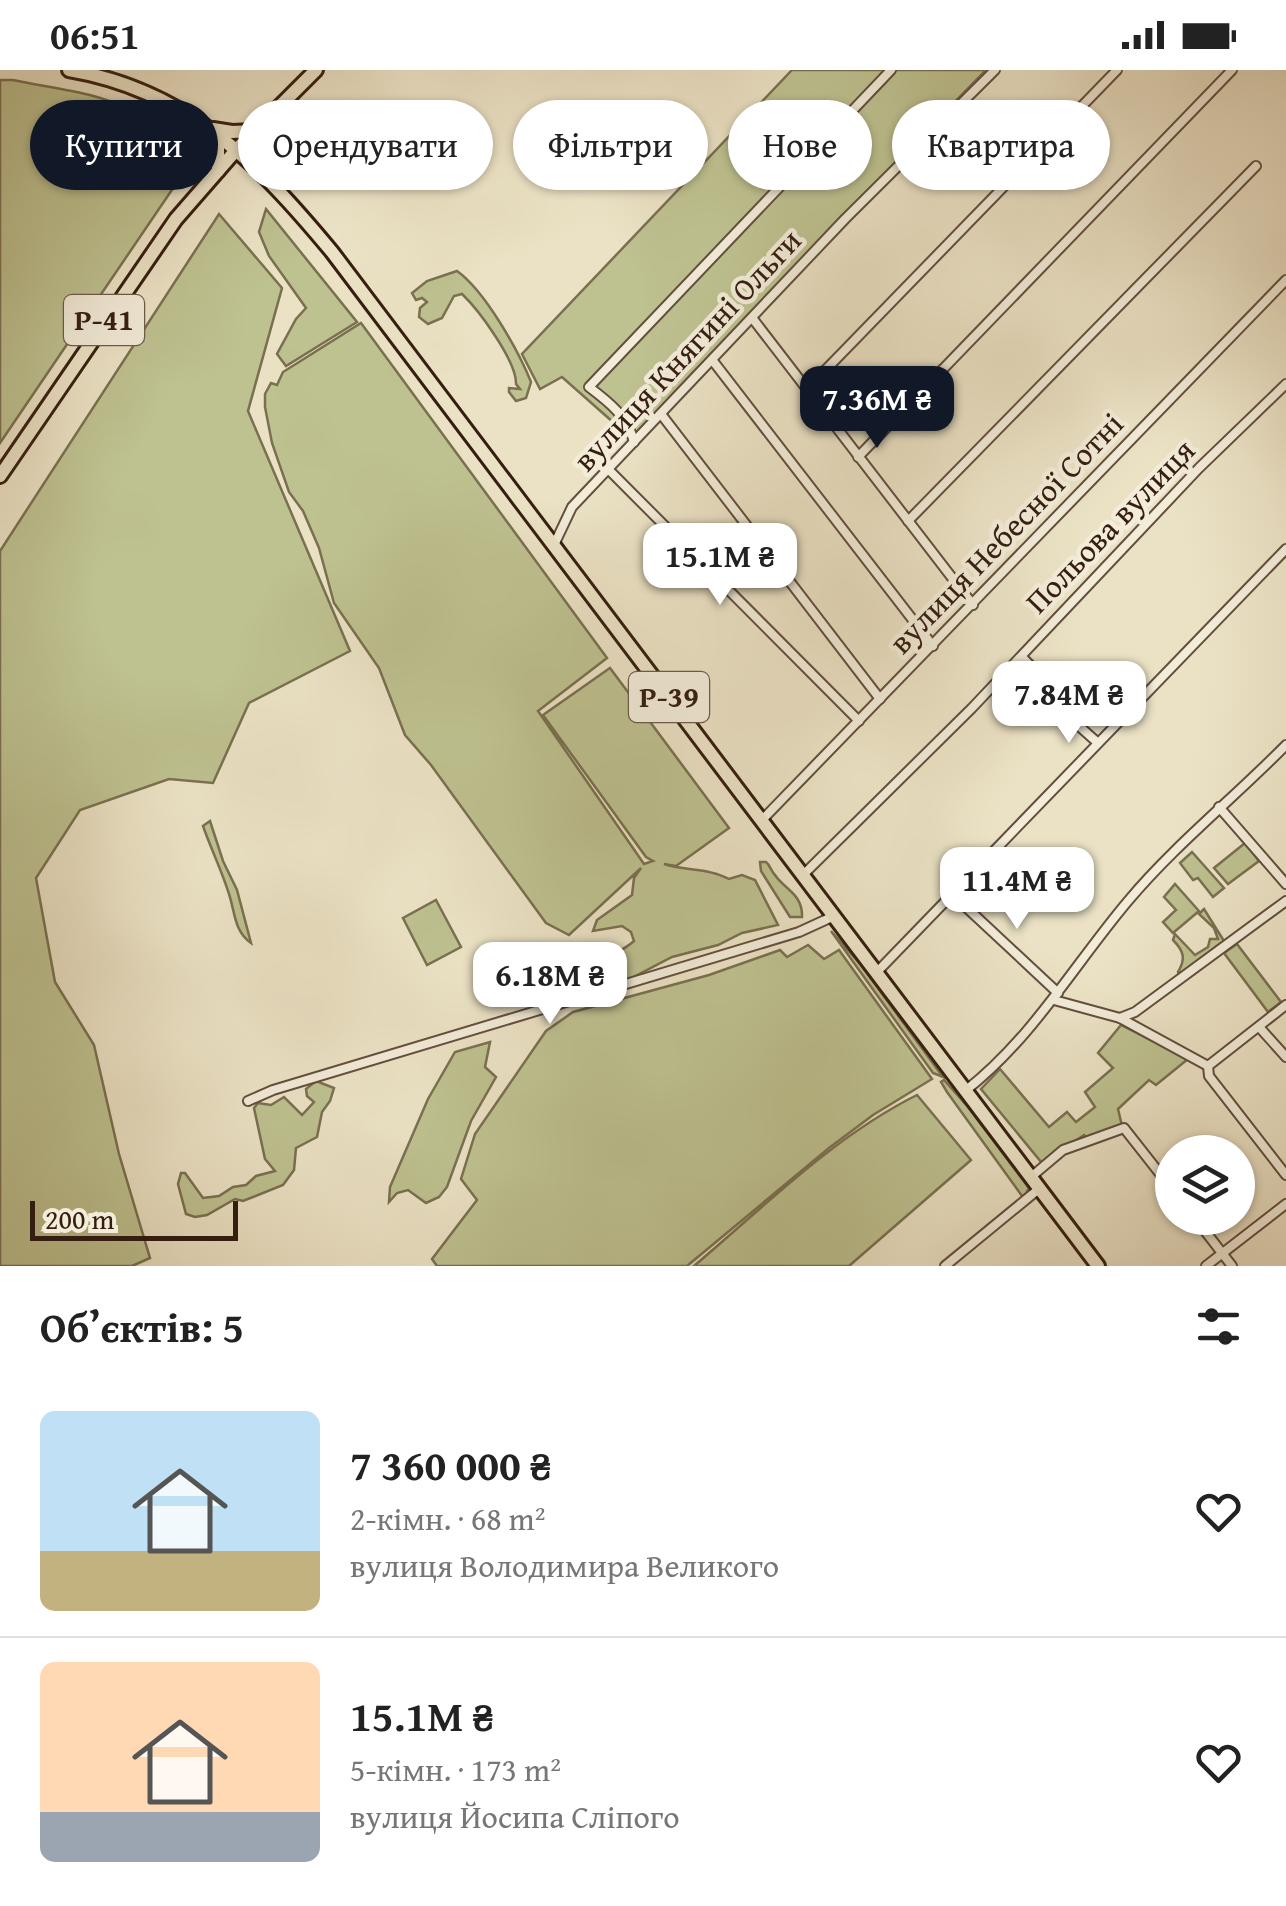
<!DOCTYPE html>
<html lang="uk">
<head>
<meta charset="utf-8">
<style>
  :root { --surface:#fff; --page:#f6f6f6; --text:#222; --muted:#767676; --line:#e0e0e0; --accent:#111827 }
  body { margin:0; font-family:"Gentium Book Plus",serif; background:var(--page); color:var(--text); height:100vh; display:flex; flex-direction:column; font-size:38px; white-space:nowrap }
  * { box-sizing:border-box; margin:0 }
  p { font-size:32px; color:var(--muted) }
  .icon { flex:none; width:55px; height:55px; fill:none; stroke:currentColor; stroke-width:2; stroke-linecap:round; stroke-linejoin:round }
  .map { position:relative; height:1196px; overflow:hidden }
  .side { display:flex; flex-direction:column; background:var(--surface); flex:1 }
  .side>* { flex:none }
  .hud { position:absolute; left:30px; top:30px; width:1228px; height:90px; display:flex; gap:20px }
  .tools { position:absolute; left:1155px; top:1065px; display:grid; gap:20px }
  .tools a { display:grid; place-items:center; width:100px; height:100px; border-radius:50%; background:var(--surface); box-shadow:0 2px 8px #0004; font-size:50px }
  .scale { position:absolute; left:30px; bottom:25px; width:208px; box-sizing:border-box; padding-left:10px; border:5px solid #351e10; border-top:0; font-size:28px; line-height:35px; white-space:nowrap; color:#351e10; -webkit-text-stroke:8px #f2ecd9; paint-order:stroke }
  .price { position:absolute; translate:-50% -85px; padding:0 22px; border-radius:20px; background:#fff; color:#222; font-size:32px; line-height:65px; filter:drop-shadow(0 2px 5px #0008) }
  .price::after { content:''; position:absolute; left:50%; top:60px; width:30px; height:22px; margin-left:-15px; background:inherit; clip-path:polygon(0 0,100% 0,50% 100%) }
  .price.on { background:var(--accent); color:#fff }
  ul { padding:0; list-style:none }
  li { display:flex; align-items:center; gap:30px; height:250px; padding:0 40px }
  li+li { border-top:2px solid var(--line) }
  li span { display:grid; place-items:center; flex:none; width:280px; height:200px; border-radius:15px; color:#555 }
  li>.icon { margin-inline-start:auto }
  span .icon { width:120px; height:120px; fill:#fffc; stroke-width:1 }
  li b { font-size:42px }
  h2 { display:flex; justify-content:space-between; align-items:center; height:120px; padding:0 40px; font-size:42px }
  .pill { padding:0 35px; border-radius:45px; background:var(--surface); box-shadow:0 2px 8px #0004; font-size:35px; line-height:90px }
  .pill.on { background:var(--accent); color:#fff }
  .status { display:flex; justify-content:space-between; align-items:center; height:70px; padding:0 50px; background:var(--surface); direction:ltr }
  .status svg { height:28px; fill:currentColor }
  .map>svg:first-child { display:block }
</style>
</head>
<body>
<div class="status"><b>06:51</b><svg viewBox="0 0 49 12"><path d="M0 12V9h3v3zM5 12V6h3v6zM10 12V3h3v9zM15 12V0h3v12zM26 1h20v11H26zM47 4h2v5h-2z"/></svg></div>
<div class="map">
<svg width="1286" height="1196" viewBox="0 0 1286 1196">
  <rect width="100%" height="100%" fill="#ebe2c5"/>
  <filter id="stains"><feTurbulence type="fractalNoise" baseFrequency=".002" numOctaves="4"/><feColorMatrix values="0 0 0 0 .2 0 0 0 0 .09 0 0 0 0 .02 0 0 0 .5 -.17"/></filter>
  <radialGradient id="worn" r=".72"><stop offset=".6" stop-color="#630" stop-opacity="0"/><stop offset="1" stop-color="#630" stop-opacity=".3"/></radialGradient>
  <g fill="#bec190" stroke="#7a7050" stroke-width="2.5">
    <polygon points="792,0 986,0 811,179 638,366 631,368 562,307 540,319 522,284"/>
    <path d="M0 10H13C90 26 148 23 182 105L0 373Z"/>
    <polygon points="266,139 357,252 286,296 277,284 296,249 306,238 269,186 259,162"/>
    <polygon points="219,144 282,218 248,341 350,581 249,633 213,713 169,709 80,740 36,808 55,912 94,975 119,1084 150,1188 132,1196 0,1196 0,481"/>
    <path d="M457 201C485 221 518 280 531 312L526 328 516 331 509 322V318L520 319 516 314C517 292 479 240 462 224L454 226 442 248 428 254 419 247 420 238 427 232 422 228 416 230 412 223 427 211Z"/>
    <path d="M361 253 607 588 538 641 644 794 653 791 646 787 543 645 610 598 729 758 676 796 664 794C685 801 709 798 729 809L742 805 755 810 778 855 742 863 718 875 672 887 620 914 570 928 560 924 556 908C580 891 613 890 634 871L631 862 622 856 593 861 597 850 632 825 634 808 641 798 569 865 546 853 431 695 405 665 379 598 334 533 319 478 303 441 289 422 272 373 265 337V324L271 313 277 315 283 302Z"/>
    <path d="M210 751 223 791 237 820 251 873C234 861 235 842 229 824 222 801 211 779 203 756Z"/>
    <polygon points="1245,773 1259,791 1228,814 1214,798"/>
    <polygon points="1192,782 1224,818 1213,827 1198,808 1193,810 1180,793"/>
    <path d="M760 792H766C770 795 771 801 775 805 784 819 803 824 802 847H790L761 801Z"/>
    <polygon points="1175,814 1199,841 1173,863 1163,852 1176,840 1164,827"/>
    <polygon points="436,830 461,877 427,895 403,848"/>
    <path d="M1204 839 1224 871 1180 905 1178 902C1186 889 1184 881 1173 870L1175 864 1195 885 1208 877 1210 869H1218L1214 858 1199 844Z"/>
    <polygon points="831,861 861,895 943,1007 933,1003"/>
    <polygon points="1237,874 1281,932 1268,942 1224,883"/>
    <polygon points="808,875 824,889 839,880 932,1009 873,1045 829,1078 687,1196 437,1196 432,1189 477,1130 461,1109 475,1064 546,961 573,942 709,905 780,880 787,887"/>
    <polygon points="1121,955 1188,989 1156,1015 1149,1010 1118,1039 1122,1056 1086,1067 1084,1065 1042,1093 981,1019 1000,999 1049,1057 1067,1042 1076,1052 1095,1037 1085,1022 1113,998 1098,983"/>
    <polygon points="490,972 485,997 496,1007 471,1051 447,1117 439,1127 426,1133 408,1120 397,1123 389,1132 390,1117 428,1029 455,982"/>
    <polygon points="944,1010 968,1037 1029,1118 1025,1125 1022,1126 947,1022 941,1012"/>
    <polygon points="316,1011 334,1018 330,1031 322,1042 317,1067 296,1078 294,1100 283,1115 243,1131 235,1129 207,1145 195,1147 186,1144 178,1114 181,1103 185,1103 203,1128 219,1126 233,1117 246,1115 256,1106 275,1101 265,1089 254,1038 258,1033 271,1035 284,1027 302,1045 314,1032 307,1026 306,1019"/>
    <path d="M917 1025 971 1090 849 1196H694C766 1135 833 1067 917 1025Z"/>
  </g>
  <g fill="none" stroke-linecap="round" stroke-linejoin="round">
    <defs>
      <g id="minor">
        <polyline points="753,249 973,535"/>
        <polyline points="713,291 933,576"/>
        <polyline points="807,319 1117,0"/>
        <polyline points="661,344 880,629"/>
        <path d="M634 372C628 347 609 332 589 317L891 0"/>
        <polyline points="858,387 1232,0"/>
        <polyline points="608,399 859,651"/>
        <polyline points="908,451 1256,96"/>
        <polyline points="554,475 572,437 845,149 995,0"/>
        <polyline points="1022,587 1036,601 1052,632 1098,673"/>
        <polyline points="1219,737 1286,814"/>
        <polyline points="762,750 1286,210"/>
        <polyline points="803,805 972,638 1199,398 1286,314"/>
        <polyline points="952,824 1058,923"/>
        <polyline points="877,902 1286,479"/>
        <polyline points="1054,930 1120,948 1208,996"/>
        <polyline points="1120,948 1135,942 1286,831"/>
        <polyline points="1260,958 1286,987"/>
        <polyline points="1208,996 1209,1006 1286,1105"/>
        <polyline points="1208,996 1286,935"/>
        <path d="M965 1021C1032 969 1074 895 1128 831 1176 774 1234 728 1286 675"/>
        <polyline points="248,1031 273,1020 799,862 834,846"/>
        <polyline points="1031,1107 1063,1080 1124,1058 1172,1119"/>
        <polyline points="1195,1148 1232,1196"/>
        <polyline points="945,1196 1040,1118"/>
        <polyline points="1206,1196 1286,1134"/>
      </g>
      <g id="primary">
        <path d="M69 0C188 20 258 93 332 182L1098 1196"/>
        <polyline points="213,59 232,62 255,61"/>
        <polyline points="211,60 218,76 218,101"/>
        <polyline points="0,406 176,149 237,79 316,0"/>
      </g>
    </defs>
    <use href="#minor" stroke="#624f3d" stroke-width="12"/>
    <use href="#primary" stroke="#351e10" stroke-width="18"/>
    <use href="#minor" stroke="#f2ecd9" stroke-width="8"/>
    <use href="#primary" stroke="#ebe2c5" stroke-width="12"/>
  </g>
  <g text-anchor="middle" stroke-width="9" stroke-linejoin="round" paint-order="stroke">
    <g fill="#f2ecd9" stroke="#6e5c4c" stroke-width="2.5">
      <rect x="64" y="225" width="80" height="50" rx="8"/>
      <rect x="629" y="602" width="80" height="50" rx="8"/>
    </g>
    <g font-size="30" font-weight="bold" fill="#351e10">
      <text x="104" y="260">Р-41</text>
      <text x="669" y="637">Р-39</text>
    </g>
    <g font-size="32" fill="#351e10" stroke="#f2ecd9">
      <text transform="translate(687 280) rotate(-47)" y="11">вулиця Княгині Ольги</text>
      <text transform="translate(1110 456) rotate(-46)" y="11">Польова вулиця</text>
      <text transform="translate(1006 463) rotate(-46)" y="11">вулиця Небесної Сотні</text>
    </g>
  </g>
  <rect width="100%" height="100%" filter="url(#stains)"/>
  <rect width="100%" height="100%" fill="url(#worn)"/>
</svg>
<div class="tools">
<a><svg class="icon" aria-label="layers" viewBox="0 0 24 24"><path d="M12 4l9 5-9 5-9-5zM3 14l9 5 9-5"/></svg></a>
</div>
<div class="scale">200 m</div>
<b class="price on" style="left:877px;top:381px">7.36M ₴</b>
<b class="price" style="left:720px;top:538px">15.1M ₴</b>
<b class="price" style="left:1069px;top:676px">7.84M ₴</b>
<b class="price" style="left:1017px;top:862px">11.4M ₴</b>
<b class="price" style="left:550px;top:957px">6.18M ₴</b>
<div class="hud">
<a class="pill on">Купити</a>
<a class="pill">Орендувати</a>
<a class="pill">Фільтри</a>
<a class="pill">Нове</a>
<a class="pill">Квартира</a>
</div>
</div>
<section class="side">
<h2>Об’єктів: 5<svg class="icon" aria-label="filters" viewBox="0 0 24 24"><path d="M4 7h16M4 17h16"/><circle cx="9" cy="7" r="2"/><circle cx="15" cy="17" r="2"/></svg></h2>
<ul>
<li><span style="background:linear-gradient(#bfe0f5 70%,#c2b280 0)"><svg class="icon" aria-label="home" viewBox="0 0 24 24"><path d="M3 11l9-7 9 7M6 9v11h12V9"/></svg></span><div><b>7 360 000 ₴</b><p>2-кімн. · 68 m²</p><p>вулиця Володимира Великого</p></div><svg class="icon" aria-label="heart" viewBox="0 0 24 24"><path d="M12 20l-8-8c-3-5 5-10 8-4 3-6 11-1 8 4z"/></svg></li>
<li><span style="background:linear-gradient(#ffd9b3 75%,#9aa5b1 0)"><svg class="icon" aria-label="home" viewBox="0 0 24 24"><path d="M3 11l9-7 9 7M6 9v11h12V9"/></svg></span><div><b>15.1M ₴</b><p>5-кімн. · 173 m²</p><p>вулиця Йосипа Сліпого</p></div><svg class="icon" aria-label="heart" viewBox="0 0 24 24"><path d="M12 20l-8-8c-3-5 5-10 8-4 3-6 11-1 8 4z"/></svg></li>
</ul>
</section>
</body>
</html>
